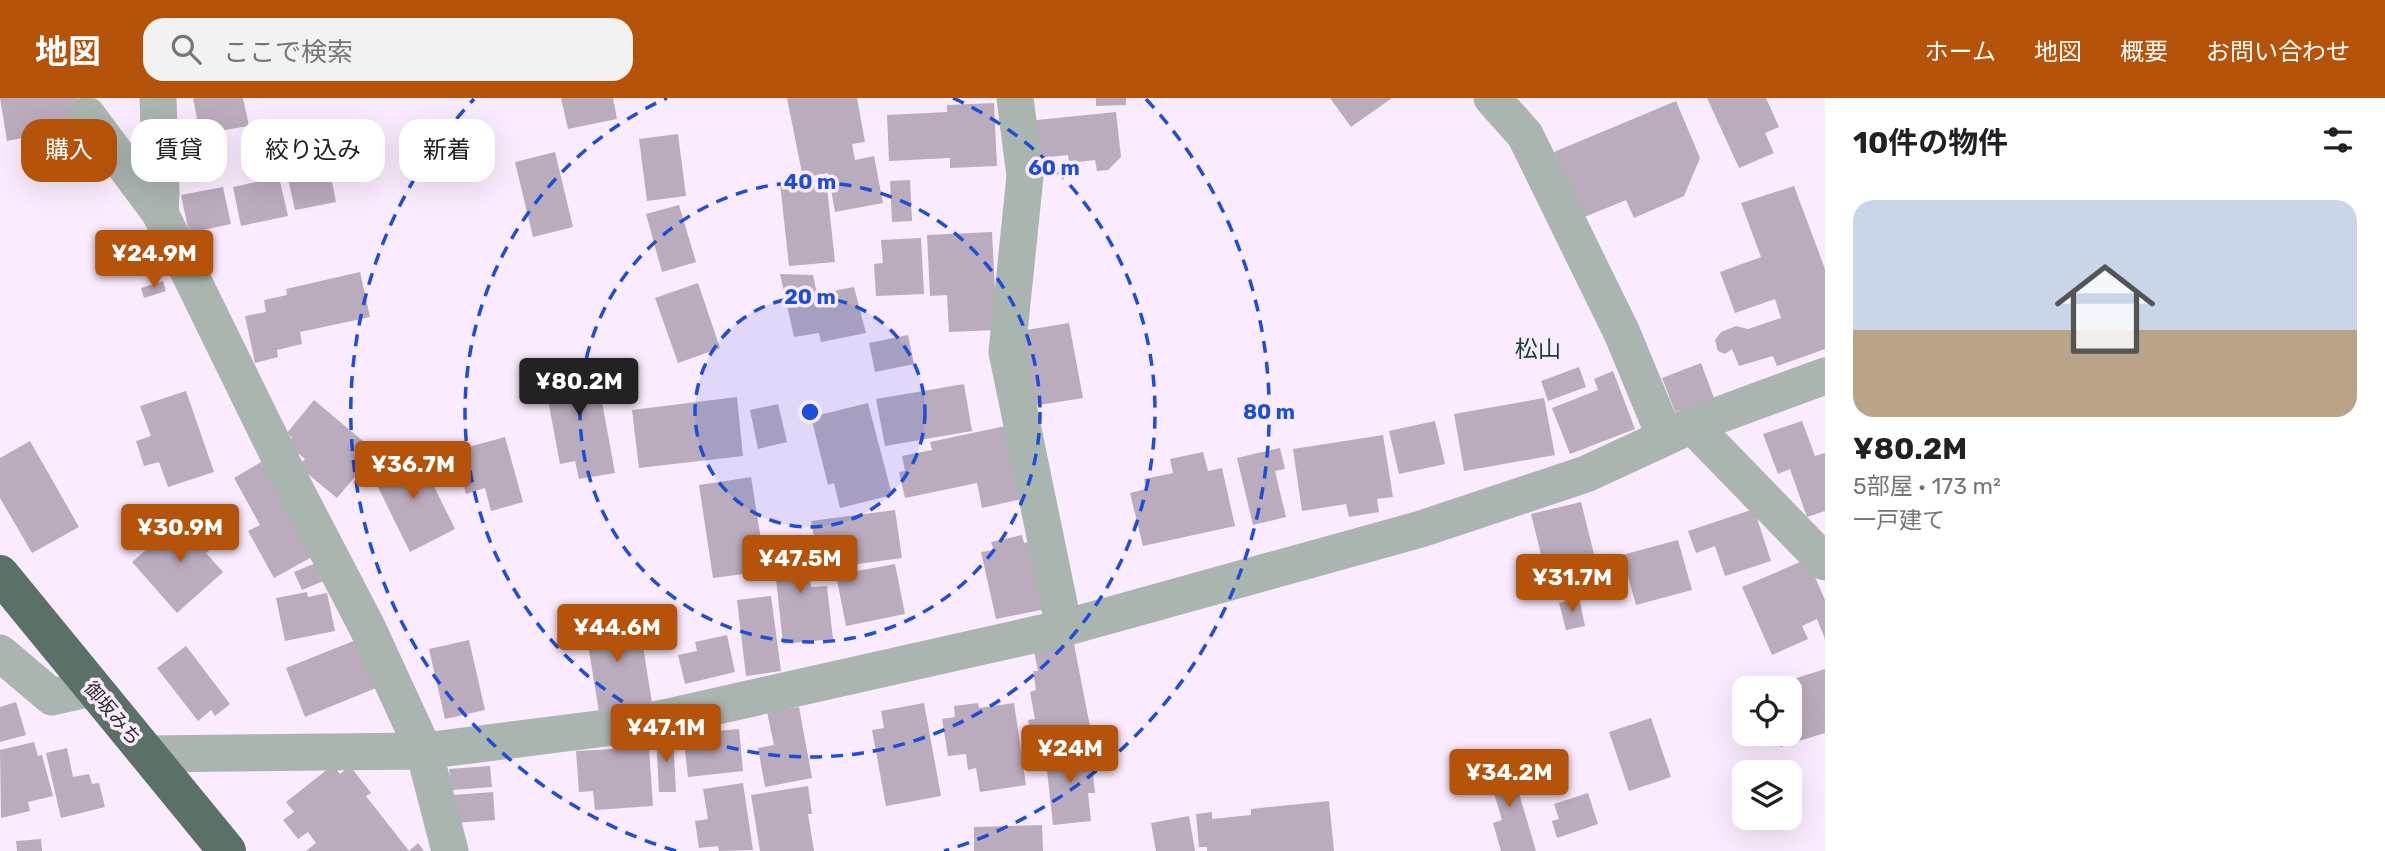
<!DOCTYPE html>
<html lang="ja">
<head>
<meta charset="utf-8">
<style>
  :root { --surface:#fff; --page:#f2f2f2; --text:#202124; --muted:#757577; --line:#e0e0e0; --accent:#b45309 }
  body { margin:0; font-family:Rubik,"Noto Sans JP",sans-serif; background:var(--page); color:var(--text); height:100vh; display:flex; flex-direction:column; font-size:26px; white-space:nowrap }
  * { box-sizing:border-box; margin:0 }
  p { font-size:23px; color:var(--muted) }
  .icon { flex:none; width:38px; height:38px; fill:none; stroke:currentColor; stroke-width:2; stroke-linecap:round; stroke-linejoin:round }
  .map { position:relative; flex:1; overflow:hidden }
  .sheet { display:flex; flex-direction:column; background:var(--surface); width:560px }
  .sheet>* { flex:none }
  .banner { position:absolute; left:21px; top:21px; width:665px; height:63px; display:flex; gap:14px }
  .controls { position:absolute; left:1732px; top:578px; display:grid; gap:14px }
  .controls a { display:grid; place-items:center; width:70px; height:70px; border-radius:14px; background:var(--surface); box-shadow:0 7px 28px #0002; font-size:35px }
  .price { position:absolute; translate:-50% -60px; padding:0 16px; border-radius:7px; background:var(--accent); color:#fff; font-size:23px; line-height:46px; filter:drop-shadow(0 2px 4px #0008) }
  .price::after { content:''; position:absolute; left:50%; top:42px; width:21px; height:16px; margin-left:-10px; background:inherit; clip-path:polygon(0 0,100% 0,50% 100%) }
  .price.current { background:#222; color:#fff }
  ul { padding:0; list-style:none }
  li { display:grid; align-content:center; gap:14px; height:371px; padding:0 28px }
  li+li { border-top:2px solid var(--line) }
  li span { display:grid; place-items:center; height:217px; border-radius:21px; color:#555 }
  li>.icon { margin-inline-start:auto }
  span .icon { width:126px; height:126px; fill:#fffc; stroke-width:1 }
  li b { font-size:30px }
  h2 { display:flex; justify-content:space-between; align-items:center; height:84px; padding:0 28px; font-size:30px }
  .chip { padding:0 24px; border-radius:21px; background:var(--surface); box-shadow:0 7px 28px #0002; font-size:24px; line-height:63px }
  .chip.current { background:var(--accent); color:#fff }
  header { display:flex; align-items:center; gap:42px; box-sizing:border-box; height:98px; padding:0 35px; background:var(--accent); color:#fff }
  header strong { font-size:33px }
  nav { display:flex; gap:38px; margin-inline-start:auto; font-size:24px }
  .search { width:490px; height:63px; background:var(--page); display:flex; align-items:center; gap:18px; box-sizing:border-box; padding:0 24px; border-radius:21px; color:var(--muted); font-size:26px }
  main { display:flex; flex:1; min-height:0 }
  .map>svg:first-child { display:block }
</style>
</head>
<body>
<header>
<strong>地図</strong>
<div class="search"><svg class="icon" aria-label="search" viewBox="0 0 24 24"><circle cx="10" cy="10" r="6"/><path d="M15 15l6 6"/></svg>ここで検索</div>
<nav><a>ホーム</a><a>地図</a><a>概要</a><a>お問い合わせ</a></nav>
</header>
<main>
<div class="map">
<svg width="1825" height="753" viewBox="0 0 1825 753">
  <rect width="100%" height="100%" fill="#fbebfe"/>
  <g fill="#baabbd">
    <polygon points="0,0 78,0 83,28 7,43"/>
    <polygon points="193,0 243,0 249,28 200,36"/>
    <polygon points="561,0 613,0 617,21 568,31"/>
    <polygon points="787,0 857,0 865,44 852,46 855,62 874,58 883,105 835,114 828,75 803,80"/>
    <polygon points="1096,0 1126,0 1126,7 1096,8"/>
    <polygon points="1330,0 1392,0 1351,29"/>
    <polygon points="1707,0 1766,0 1779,29 1765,35 1774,55 1739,70"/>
    <polygon points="1676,3 1700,60 1684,98 1634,120 1626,102 1582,120 1554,54"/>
    <polygon points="994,5 997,68 950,70 950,60 889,63 887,17 947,14 947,7"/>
    <polygon points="1116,14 1121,59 1108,72 1097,73 1095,62 1069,65 1068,57 1031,61 1027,23"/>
    <polygon points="285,28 293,71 254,78 246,35"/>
    <polygon points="678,36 686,98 647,103 639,41"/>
    <polygon points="555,54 573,129 533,139 515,64"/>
    <polygon points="329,68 336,104 295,112 287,76"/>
    <polygon points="279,79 288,118 241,128 233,89"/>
    <polygon points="826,80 835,164 789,168 780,85"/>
    <polygon points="910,82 912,123 892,124 890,83"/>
    <polygon points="1794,88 1825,171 1825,251 1777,268 1773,258 1739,268 1732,251 1725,256 1718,253 1715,242 1721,234 1736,228 1748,231 1781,220 1775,201 1735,215 1720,174 1761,159 1741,105"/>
    <polygon points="223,89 231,126 189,135 181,97"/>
    <polygon points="679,107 696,164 662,174 646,116"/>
    <polygon points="992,134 997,232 949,234 947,197 930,198 927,137"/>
    <polygon points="921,140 924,196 876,198 874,166 883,165 881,142"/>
    <polygon points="360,174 370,219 300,234 302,246 277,252 278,259 255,265 245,218 266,214 264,202 287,197 286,191"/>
    <polygon points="780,176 813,177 817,196 854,189 866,235 821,244 819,235 794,239"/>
    <polygon points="163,183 166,193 144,200 141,190"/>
    <polygon points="698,185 720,250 678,265 655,200"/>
    <polygon points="1069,225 1083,300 1033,308 1020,233"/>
    <polygon points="908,237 914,266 875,274 869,245"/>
    <polygon points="594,260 615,375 579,381 575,363 560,366 542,270"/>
    <polygon points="1701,265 1714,300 1675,314 1662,280"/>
    <polygon points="1579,269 1586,289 1548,303 1541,283"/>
    <polygon points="1613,273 1635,331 1570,356 1552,310 1598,292 1594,281"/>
    <polygon points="964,286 972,333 885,348 876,301"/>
    <polygon points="186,293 214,374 168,389 159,364 144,368 136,343 151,338 140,308"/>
    <polygon points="737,299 743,358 639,370 632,312"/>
    <polygon points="1544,300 1555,357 1464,373 1454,316"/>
    <polygon points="314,302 370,349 363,356 370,361 337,400 298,368 305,361 287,346 292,340 287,335"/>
    <polygon points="868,305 892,397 840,410 834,385 828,387 811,319"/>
    <polygon points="778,306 787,344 758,351 750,312"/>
    <polygon points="1435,323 1445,366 1399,376 1389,333"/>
    <polygon points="1802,323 1815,358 1825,355 1825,413 1807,419 1790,371 1778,376 1763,336"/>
    <polygon points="1010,327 1026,400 982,410 977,385 905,400 899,374 905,373 902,358 932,352 930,344"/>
    <polygon points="1383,337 1393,399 1377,401 1379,414 1349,419 1346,406 1302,413 1293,351"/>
    <polygon points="505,339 523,404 491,413 485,390 466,396 454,353"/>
    <polygon points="30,343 79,429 32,455 0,400 0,360"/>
    <polygon points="1280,350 1285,371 1275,373 1286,419 1253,427 1237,360"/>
    <polygon points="416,352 455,431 410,454 371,375"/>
    <polygon points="1203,354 1208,373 1222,370 1235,428 1143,448 1130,395 1146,391 1144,381 1173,375 1170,361"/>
    <polygon points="266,361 319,455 274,480 248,433 260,427 234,380"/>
    <polygon points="751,379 766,473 713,480 699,387"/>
    <polygon points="1581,404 1597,468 1547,481 1531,416"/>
    <polygon points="1754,411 1771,463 1725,478 1715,448 1696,455 1688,433"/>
    <polygon points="895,412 902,460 850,467 846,441 815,445 811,423"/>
    <polygon points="187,416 215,447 206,455 223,474 177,515 132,464"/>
    <polygon points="1022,437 1024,445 1034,442 1050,510 996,521 981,454 994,452 991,444"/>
    <polygon points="805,439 811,489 827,488 833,541 783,546 772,443"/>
    <polygon points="1678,442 1692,492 1636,507 1622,457"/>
    <polygon points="326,461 333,479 302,492 294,474"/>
    <polygon points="1807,461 1825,502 1825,541 1817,521 1802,528 1808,541 1772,557 1742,489"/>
    <polygon points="895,466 905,516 846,528 836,477"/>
    <polygon points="307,494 308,499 327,495 335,533 285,543 276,500"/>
    <polygon points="771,498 781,573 746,578 737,502"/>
    <polygon points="1579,500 1585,528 1566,532 1559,505"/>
    <polygon points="620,517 622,532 640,529 652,605 599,614 584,522"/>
    <polygon points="727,537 735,574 685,586 678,557 697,553 695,544"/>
    <polygon points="361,540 381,588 305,619 286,570"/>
    <polygon points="469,542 485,612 445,621 429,551"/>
    <polygon points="1074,546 1092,639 1034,650 1028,622 1035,621 1030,594 1036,592 1033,573 1038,573 1034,553"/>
    <polygon points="186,548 230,606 215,618 211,612 198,623 157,570"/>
    <polygon points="1825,571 1825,635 1780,649 1775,635 1790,635 1790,590 1769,589"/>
    <polygon points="16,604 26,637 0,644 0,609"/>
    <polygon points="924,605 941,698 886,708 872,632 884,630 881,613"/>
    <polygon points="978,605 979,610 1014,605 1026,687 980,694 976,670 968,672 966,656 948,658 942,621 955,619 954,608"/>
    <polygon points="799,609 812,680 765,689 758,650 774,647 767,614"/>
    <polygon points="1651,620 1671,679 1629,693 1609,634"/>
    <polygon points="739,631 743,673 688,679 683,636"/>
    <polygon points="673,637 676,694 659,694 656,638"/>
    <polygon points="34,644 38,658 42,657 53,698 28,704 30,713 1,720 0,652"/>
    <polygon points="649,649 653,708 595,712 593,693 579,694 576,653"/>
    <polygon points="1090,649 1095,695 1088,695 1091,723 1053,727 1045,654"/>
    <polygon points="67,650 73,679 89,676 92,686 99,685 105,709 61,720 46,655"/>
    <polygon points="1508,658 1536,753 1501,753 1493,725 1502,722 1485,665"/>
    <polygon points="333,667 340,676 350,668 371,695 366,698 409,753 418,745 424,753 306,753 316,745 308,734 298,741 283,722 294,714 286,704"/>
    <polygon points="490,668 492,689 451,692 449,671"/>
    <polygon points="743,685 753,752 719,753 718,748 699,750 695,723 708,721 703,691"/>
    <polygon points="808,688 812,716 808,716 814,753 760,753 751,697"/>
    <polygon points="493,694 495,722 455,725 453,697"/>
    <polygon points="1588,695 1598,726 1557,740 1552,723 1559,721 1554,706"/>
    <polygon points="1329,703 1334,753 1207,753 1207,749 1199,749 1196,716 1212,714 1212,721 1251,717 1251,711"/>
    <polygon points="1189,718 1195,753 1156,753 1151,725"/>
    <polygon points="1042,727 1043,753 974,753 974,729"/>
    <polygon points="41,741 42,753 17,753 16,743"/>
  </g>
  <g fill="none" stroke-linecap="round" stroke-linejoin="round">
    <g stroke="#abb5b0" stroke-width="37">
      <polyline points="158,0 161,95 160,115"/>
      <polyline points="1015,0 1025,78 1007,254 1064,530"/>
      <polyline points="1492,0 1525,37 1622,235 1665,339"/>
      <polyline points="87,17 160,115 293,387 367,529 424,653 450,753"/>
      <polyline points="1692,327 1825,464"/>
      <polyline points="0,555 52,599 92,590"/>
      <polyline points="148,656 424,653 637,626 1064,530 1421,431 1586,376 1692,327 1825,278"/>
    </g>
    <polyline stroke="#5b7066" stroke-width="38" points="0,476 227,753"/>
  </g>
  <circle cx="810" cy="314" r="115" fill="#1d4ed8" fill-opacity=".12"/>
  <g fill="none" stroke="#1d4ed8" stroke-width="3.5" stroke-dasharray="12 9">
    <circle cx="810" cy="314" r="115"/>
    <circle cx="810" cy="314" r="230"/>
    <path d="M953 0A345 345 0 1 1 667 0"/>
    <path d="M676 753A459 459 0 0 1 474 1M1146 1A459 459 0 0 1 944 753"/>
  </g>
  <g text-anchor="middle" stroke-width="7" stroke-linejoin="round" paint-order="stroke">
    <g font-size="19" fill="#2c262d" stroke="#fbebfe">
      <text transform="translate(113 615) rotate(50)" y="7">御坂みち</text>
    </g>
    <g font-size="23" fill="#134231" stroke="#fbebfe">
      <text x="1538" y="259">松山</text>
    </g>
  </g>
  <circle cx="810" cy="314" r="10" fill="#1d4ed8" stroke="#fbebfe" stroke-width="3.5"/>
  <g font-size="21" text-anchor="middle" font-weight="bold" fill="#1d4ed8" stroke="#fbebfe" stroke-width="7" stroke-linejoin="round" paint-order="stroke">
    <text x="1054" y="77">60 m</text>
    <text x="810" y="91">40 m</text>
    <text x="810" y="206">20 m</text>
    <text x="1269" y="321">80 m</text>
  </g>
</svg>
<div class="controls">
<a><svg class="icon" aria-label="locate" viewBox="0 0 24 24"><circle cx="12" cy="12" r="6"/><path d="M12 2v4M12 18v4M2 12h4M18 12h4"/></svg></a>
<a><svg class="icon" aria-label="layers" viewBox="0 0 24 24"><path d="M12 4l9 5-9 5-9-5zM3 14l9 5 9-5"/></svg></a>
</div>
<b class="price" style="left:154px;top:192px">¥24.9M</b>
<b class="price current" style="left:579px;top:320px">¥80.2M</b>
<b class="price" style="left:413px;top:403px">¥36.7M</b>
<b class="price" style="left:180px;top:466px">¥30.9M</b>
<b class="price" style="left:800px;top:497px">¥47.5M</b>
<b class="price" style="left:1572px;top:516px">¥31.7M</b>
<b class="price" style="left:617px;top:566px">¥44.6M</b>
<b class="price" style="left:666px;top:666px">¥47.1M</b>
<b class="price" style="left:1070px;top:687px">¥24M</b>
<b class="price" style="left:1509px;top:711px">¥34.2M</b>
<div class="banner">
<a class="chip current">購入</a>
<a class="chip">賃貸</a>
<a class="chip">絞り込み</a>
<a class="chip">新着</a>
</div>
</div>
<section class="sheet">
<h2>10件の物件<svg class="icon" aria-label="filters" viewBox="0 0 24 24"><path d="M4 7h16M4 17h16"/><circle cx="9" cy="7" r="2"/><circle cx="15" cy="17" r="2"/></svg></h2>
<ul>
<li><span style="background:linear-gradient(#c9d6e8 60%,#b9a48a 0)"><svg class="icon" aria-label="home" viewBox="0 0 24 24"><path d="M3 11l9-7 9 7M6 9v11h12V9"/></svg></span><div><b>¥80.2M</b><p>5部屋 · 173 m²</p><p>一戸建て</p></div></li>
</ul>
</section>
</main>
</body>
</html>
